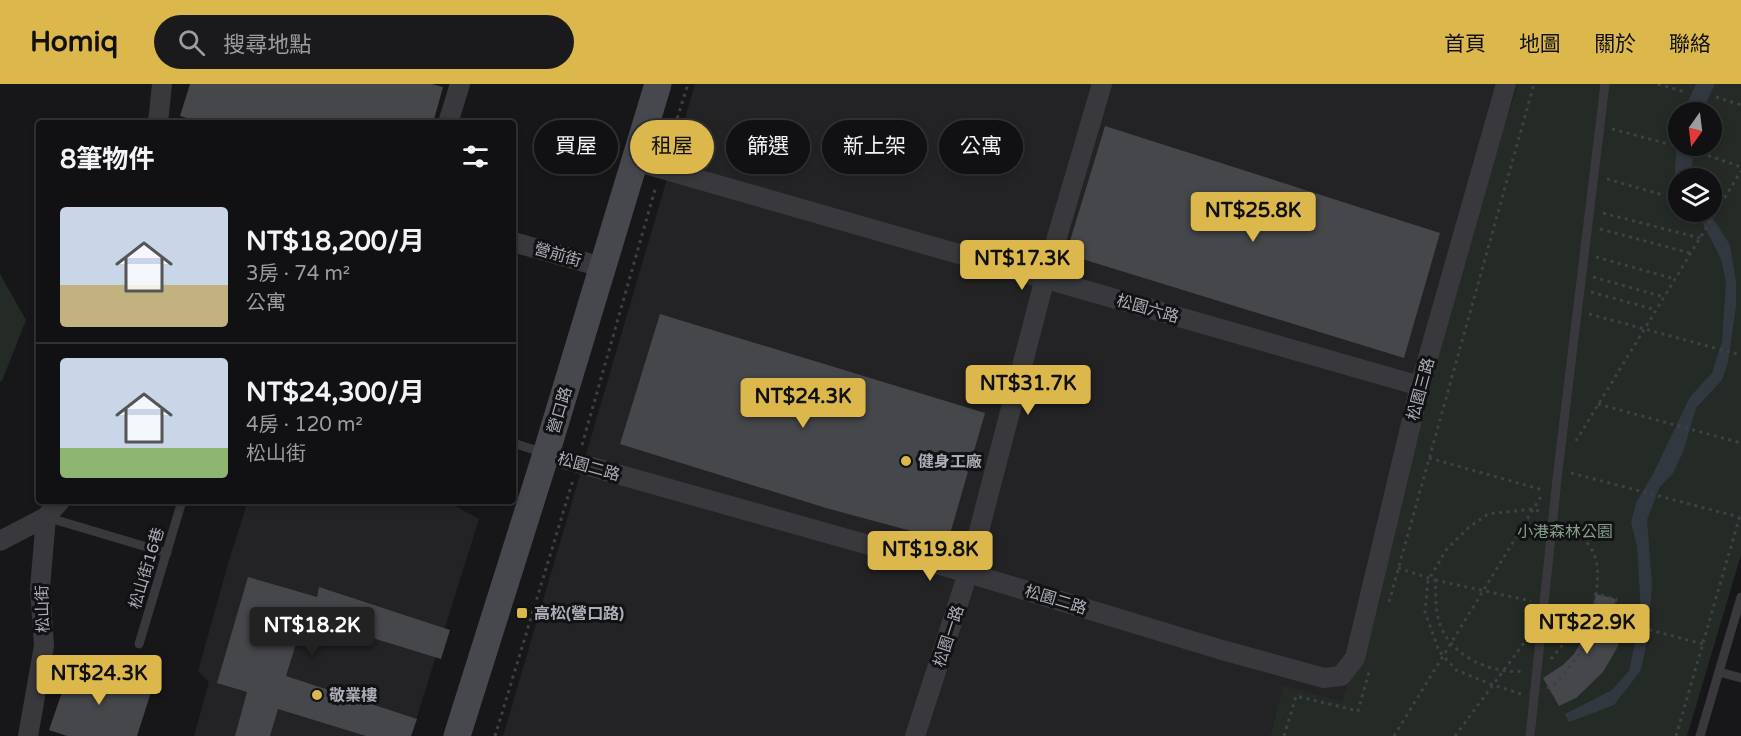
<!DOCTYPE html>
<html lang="zh-TW">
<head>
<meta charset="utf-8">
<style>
  :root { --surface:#111113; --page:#1a1a1c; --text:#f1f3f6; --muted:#9c9da0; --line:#303133; --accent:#dcb84c }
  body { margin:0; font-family:"Varela Round","Noto Sans TC",sans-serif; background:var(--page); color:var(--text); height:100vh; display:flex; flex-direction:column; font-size:22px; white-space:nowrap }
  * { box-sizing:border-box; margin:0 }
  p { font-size:20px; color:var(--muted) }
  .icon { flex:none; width:33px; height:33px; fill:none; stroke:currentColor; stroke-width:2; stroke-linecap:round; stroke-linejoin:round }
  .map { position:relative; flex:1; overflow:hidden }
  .sheet { position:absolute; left:36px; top:36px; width:480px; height:384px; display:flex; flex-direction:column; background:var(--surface); border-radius:6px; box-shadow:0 3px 9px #0003,0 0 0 2px var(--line) }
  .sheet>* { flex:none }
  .banner { position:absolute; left:534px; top:36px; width:570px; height:54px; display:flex; gap:12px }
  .needle { width:39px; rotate:194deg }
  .buttons { position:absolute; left:1668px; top:18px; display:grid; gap:12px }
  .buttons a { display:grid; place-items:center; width:54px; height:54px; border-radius:50%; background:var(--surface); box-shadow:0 3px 9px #0003,0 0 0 2px var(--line); font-size:30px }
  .price { position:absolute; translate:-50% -51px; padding:0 14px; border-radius:6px; background:var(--accent); color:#111; font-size:20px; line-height:39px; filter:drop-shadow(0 2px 3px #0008) }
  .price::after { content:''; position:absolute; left:50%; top:36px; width:18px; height:14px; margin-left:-9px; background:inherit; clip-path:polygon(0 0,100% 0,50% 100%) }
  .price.current { background:#222; color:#fff }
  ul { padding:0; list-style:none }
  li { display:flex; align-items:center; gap:18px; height:150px; padding:0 24px }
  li+li { border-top:2px solid var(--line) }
  li span { display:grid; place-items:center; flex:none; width:168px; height:120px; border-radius:6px; color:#555 }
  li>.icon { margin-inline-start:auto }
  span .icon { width:72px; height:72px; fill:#fffc; stroke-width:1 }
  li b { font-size:26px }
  h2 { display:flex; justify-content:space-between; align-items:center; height:72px; padding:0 24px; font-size:26px }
  .tag { padding:0 21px; border-radius:27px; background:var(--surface); box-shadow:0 3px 9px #0003,0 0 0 2px var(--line); font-size:21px; line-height:54px }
  .tag.current { background:var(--accent); color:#111 }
  header { display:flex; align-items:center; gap:36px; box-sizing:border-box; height:84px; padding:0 30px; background:var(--accent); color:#111 }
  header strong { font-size:28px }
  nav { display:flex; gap:33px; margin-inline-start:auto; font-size:21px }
  .search { width:420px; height:54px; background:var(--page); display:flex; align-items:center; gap:15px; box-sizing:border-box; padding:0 21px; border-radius:33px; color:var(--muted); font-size:22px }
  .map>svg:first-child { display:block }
</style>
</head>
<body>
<header>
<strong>Homiq</strong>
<div class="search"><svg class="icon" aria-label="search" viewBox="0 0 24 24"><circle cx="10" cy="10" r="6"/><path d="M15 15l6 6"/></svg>搜尋地點</div>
<nav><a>首頁</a><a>地圖</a><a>關於</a><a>聯絡</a></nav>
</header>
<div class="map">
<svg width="1741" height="652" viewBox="0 0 1741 652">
  <rect width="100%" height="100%" fill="#171719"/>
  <g fill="#232326">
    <polygon points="695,0 1518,0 1420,302 1355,574 1342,618 1283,603 1270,652 503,652"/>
    <polygon points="248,417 446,417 479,435 411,652 194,652 209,598 198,587 230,473"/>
  </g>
  <g fill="#242a25" fill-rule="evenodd">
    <path d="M1518 0H1741V471L1687 652H1270L1283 602 1342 617 1355 574 1420 302ZM1678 28H1712V62H1678ZM1678 94H1712V128H1678Z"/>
    <polygon points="0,190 26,236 2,297 0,297"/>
  </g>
  <g fill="#323840">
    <polygon points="1696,0 1715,0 1702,28 1683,28"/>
    <polygon points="1678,39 1678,62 1695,62 1690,90 1692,94 1678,94 1678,110 1674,103"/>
    <polygon points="1692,128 1709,128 1730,161 1736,197 1736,222 1728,278 1722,296 1696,324 1683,368 1673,389 1659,404 1647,436 1652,500 1648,552 1641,586 1614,621 1569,638 1565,630 1612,606 1629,587 1641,529 1637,462 1631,439 1636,419 1653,390 1690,313 1712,289 1722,258 1726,198 1721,175 1702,138"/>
  </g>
  <g fill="#46474b">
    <polygon points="190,0 432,0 443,3 433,39 204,39 180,32"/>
    <polygon points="1105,42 1440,149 1404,274 1066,170"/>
    <polygon points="660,230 985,329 948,457 826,424 620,360"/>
    <polygon points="248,493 317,513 319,503 450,546 441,575 304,533 286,592 417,635 411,652 366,652 278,625 270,652 235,652 247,608 217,599"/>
    <polygon points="1596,510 1616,515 1609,547 1622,549 1617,564 1603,588 1576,614 1559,622 1543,594 1563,581 1574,570 1588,546"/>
    <polygon points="72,579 97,586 101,596 125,597 152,605 137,652 67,652 49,646"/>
  </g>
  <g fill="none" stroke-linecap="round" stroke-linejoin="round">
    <g stroke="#3f4044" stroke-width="3" stroke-dasharray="3 4.5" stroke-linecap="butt">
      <polyline points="1658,0 1685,8"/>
      <polyline points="1716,13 1741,21"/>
      <polyline points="1612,45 1668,60"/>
      <polyline points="1701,69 1741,83"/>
      <polyline points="666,70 688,0"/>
      <polyline points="1607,95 1663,111"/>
      <polyline points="1603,129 1700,154"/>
      <polyline points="1600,145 1690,169"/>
      <polyline points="1596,173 1675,195"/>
      <polyline points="1593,193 1664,213"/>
      <polyline points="1591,208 1656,226"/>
      <polyline points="1589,230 1741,271"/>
      <polyline points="1598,320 1741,359"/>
      <polyline points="1576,357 1741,87"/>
      <polyline points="582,361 656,102"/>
      <polyline points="1429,374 1543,406"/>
      <polyline points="1571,389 1739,433"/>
      <path d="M1564 439C1595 462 1601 472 1596 510"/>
      <path d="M1398 484 1435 496C1436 508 1435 521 1438 533 1445 570 1490 591 1525 587"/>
      <polyline points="1435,496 1531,517"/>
      <polyline points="1389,518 1534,0"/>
      <polyline points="1551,575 1570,552 1579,527 1593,531 1596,510 1616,515 1612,536 1703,560"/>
      <polyline points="1547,604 1557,599 1591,555 1601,526"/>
      <polyline points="1521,610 1493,601 1456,586 1439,567 1425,528 1428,497 1446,466 1468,444 1488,430 1534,425 1542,429"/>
      <polyline points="495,652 573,396"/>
      <polyline points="1284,652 1296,612 1358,627 1370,585"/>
      <polyline points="1394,652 1542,411"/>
      <polyline points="1455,652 1527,555"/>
      <polyline points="1676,652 1741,428"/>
    </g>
    <g stroke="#39393d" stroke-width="9">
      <polyline points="513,359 544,369"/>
      <polyline points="46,433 167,469"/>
      <polyline points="139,560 182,417"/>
      <polyline points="1719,588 1741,594"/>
      <polyline points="1530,652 1558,386 1605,0"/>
      <polyline points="1700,652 1741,513"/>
    </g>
    <g stroke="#39393d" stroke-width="20">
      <polyline points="158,39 162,0"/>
      <polyline points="448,39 460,0"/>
      <polyline points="634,77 1420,302"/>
      <polyline points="513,158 602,183"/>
      <polyline points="546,370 968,489 1222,566 1324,594 1341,592 1355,574 1420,302 1506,0"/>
      <polyline points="0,457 46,433 60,417"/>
      <polyline points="28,652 44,562 40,504 46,433"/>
      <polyline points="915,652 968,489 1045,194 1102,0"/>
    </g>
    <polyline stroke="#47484d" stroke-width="27" points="457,652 546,370 658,0"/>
  </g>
  <g fill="#dcb84c" stroke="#121214" stroke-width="2">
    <circle cx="906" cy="377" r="6"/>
    <rect x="516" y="523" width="12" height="12" rx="3"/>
    <circle cx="317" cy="611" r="6"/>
  </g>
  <g text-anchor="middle" stroke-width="6" stroke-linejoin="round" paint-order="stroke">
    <g font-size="16" fill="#abadb7" stroke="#121214">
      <text transform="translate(558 170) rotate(16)" y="6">營前街</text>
      <text transform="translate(1148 224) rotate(16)" y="6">松園六路</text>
      <text transform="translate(1420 305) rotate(-75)" y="6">松園三路</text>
      <text transform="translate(559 326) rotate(-73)" y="6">營口路</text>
      <text transform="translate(589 382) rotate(16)" y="6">松園二路</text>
      <text transform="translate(146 484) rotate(-73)" y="6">松山街16巷</text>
      <text transform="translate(1056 515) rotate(17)" y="6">松園二路</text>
      <text transform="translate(42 525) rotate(-92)" y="6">松山街</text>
      <text transform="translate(948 552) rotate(-72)" y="6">松園一路</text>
    </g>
    <g font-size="16" font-weight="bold" fill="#abadb7" stroke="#121214" text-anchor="start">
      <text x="918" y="383">健身工廠</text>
      <text x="534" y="535">高松(營口路)</text>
      <text x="329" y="617">敬業樓</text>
    </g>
    <g font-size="16" fill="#849f88" stroke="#121214">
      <text x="1565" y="453">小港森林公園</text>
    </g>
  </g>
</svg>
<div class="buttons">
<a><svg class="needle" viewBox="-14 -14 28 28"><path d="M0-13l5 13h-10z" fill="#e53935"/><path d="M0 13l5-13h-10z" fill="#9c9da0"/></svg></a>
<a><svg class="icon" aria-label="layers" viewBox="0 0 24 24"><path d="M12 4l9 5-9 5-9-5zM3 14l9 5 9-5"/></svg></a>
</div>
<b class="price" style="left:1253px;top:159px">NT$25.8K</b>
<b class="price" style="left:1022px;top:207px">NT$17.3K</b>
<b class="price" style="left:1028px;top:332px">NT$31.7K</b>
<b class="price" style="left:803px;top:345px">NT$24.3K</b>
<b class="price" style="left:930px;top:498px">NT$19.8K</b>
<b class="price" style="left:1587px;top:571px">NT$22.9K</b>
<b class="price current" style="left:312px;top:574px">NT$18.2K</b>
<b class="price" style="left:99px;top:622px">NT$24.3K</b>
<div class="banner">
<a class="tag">買屋</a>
<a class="tag current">租屋</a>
<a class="tag">篩選</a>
<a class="tag">新上架</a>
<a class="tag">公寓</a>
</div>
<section class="sheet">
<h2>8筆物件<svg class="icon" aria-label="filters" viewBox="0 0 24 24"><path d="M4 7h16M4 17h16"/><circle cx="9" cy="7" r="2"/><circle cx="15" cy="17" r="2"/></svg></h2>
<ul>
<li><span style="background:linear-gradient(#c9d6e8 65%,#c2b280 0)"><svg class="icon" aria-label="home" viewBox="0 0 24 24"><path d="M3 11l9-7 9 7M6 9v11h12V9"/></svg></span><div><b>NT$18,200/月</b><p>3房 · 74 m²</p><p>公寓</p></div></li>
<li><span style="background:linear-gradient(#c9d6e8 75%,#8fb573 0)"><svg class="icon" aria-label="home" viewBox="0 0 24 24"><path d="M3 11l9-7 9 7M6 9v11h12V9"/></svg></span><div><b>NT$24,300/月</b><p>4房 · 120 m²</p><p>松山街</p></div></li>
</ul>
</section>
</div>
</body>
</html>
